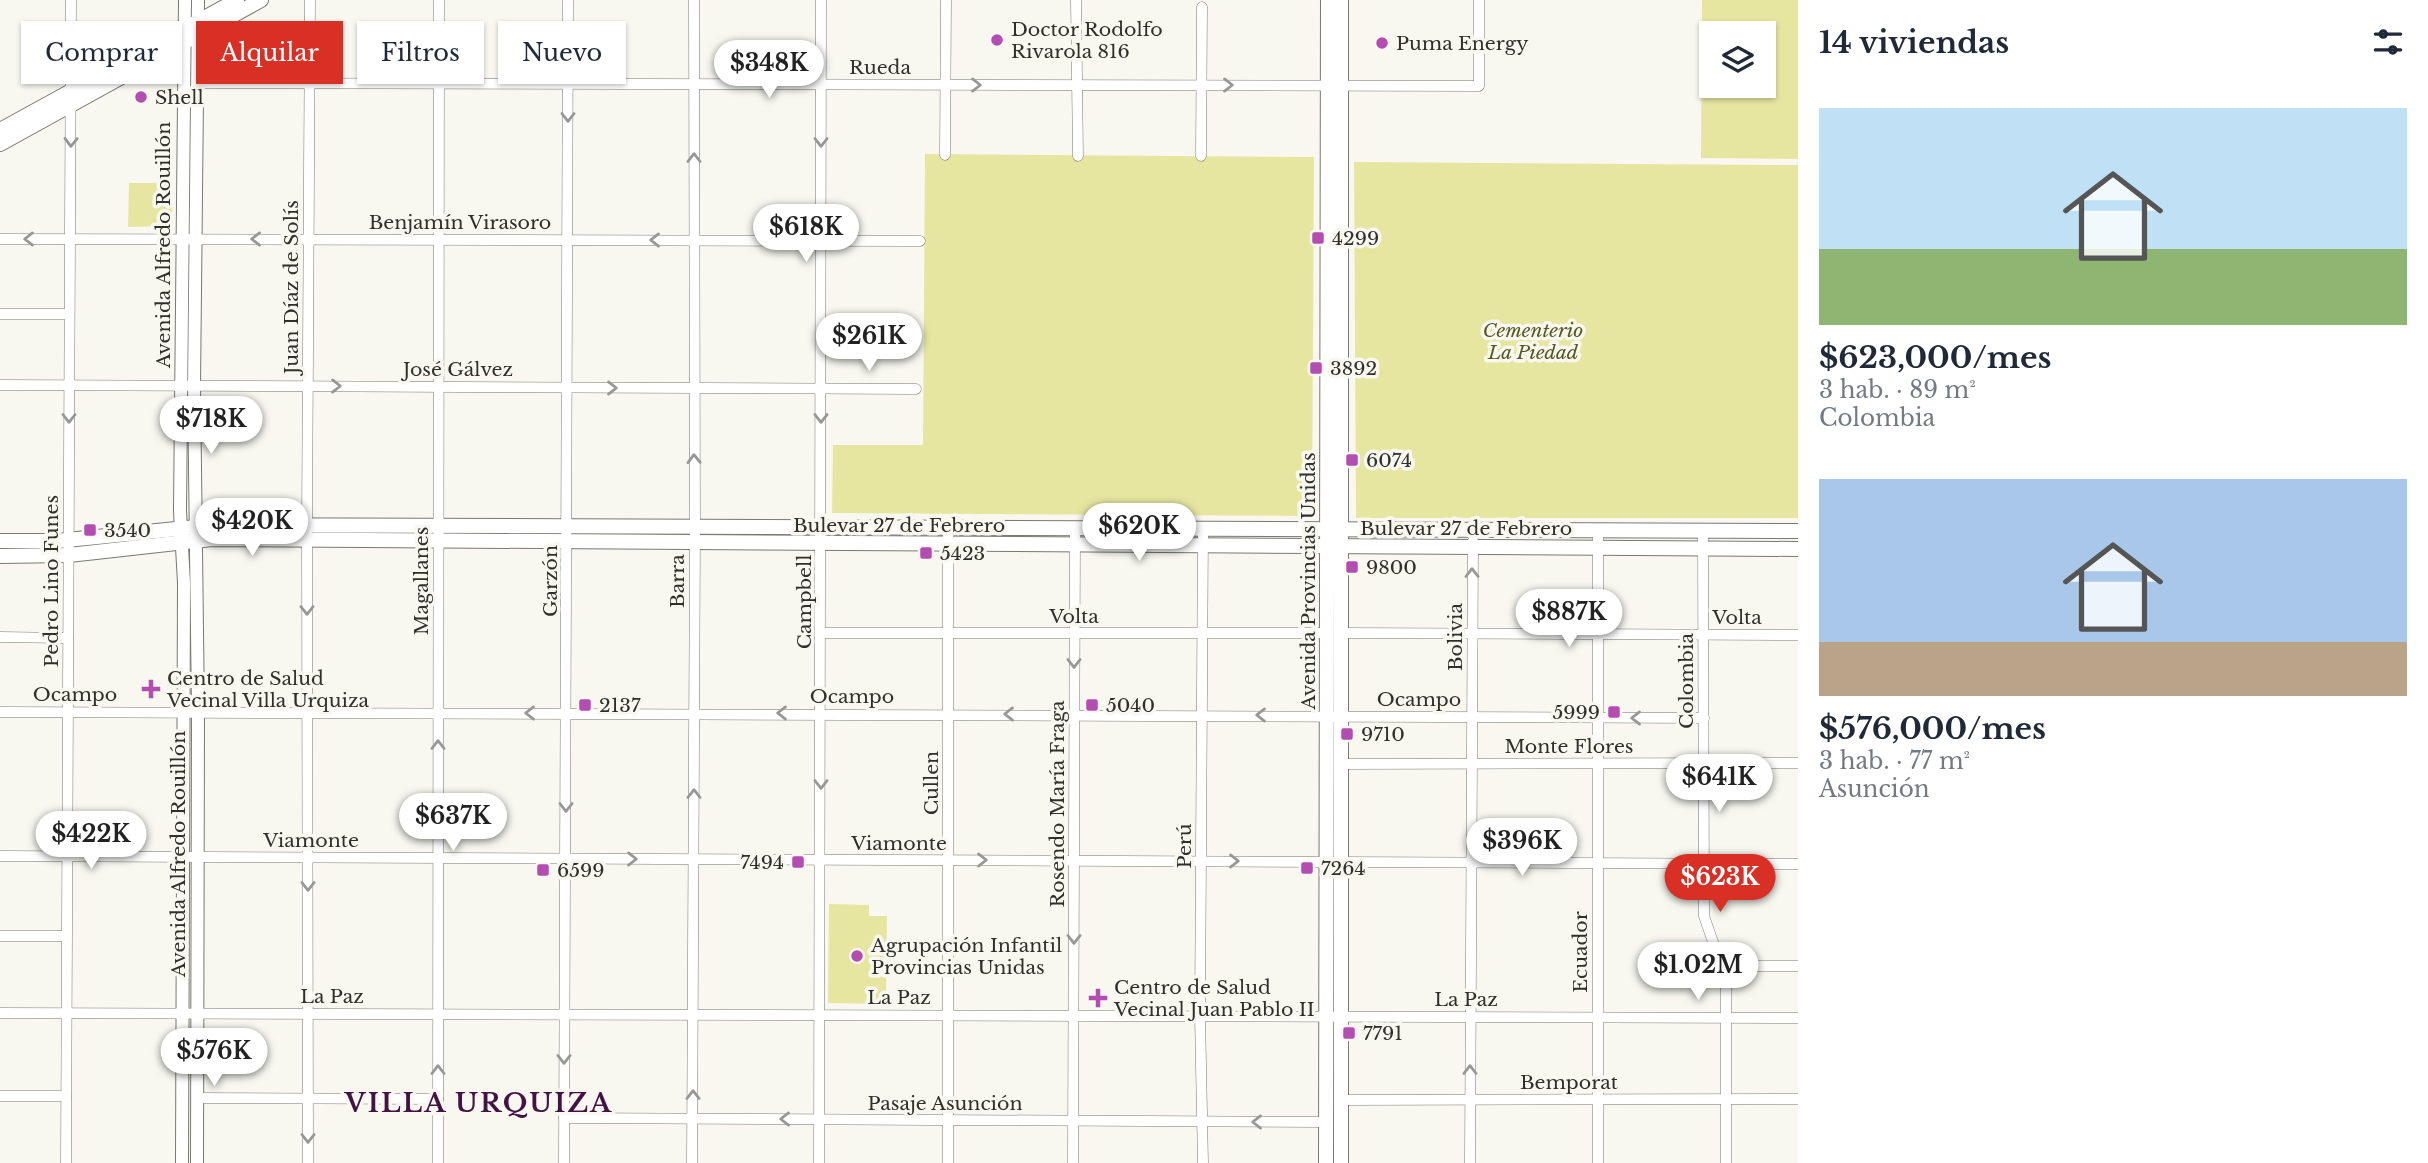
<!DOCTYPE html>
<html lang="es">
<head>
<meta charset="utf-8">
<style>
  :root { --surface:#fff; --page:#f2f2f3; --text:#1f2937; --muted:#747a83; --accent:#d93025 }
  body { margin:0; font-family:"Libre Baskerville",serif; background:var(--page); color:var(--text); height:100vh; display:flex; flex-direction:column; font-size:26px; white-space:nowrap }
  * { box-sizing:border-box; margin:0 }
  p { font-size:23px; color:var(--muted) }
  .icon { flex:none; width:38px; height:38px; fill:none; stroke:currentColor; stroke-width:2; stroke-linecap:round; stroke-linejoin:round }
  .map { position:relative; flex:1; overflow:hidden }
  .sheet { display:flex; flex-direction:column; background:var(--surface); width:630px }
  .sheet>* { flex:none }
  .hud { position:absolute; left:21px; top:21px; width:665px; height:63px; display:flex; gap:14px }
  .fabs { position:absolute; left:1699px; top:21px; display:grid; gap:14px }
  .fabs a { display:grid; place-items:center; width:77px; height:77px; border-radius:0px; background:var(--surface); box-shadow:0 2px 5px #0004; font-size:35px }
  .price { position:absolute; translate:-50% -60px; padding:0 16px; border-radius:24px; background:#fff; color:#222; font-size:23px; line-height:46px; filter:drop-shadow(0 2px 4px #0008) }
  .price::after { content:''; position:absolute; left:50%; top:42px; width:21px; height:16px; margin-left:-10px; background:inherit; clip-path:polygon(0 0,100% 0,50% 100%) }
  .price.current { background:var(--accent); color:#fff }
  ul { padding:0; list-style:none }
  li { display:grid; align-content:center; gap:14px; height:371px; padding:0 21px }
  li span { display:grid; place-items:center; height:217px; border-radius:0px; color:#555 }
  li>.icon { margin-inline-start:auto }
  span .icon { width:126px; height:126px; fill:#fffc; stroke-width:1 }
  li b { font-size:30px }
  h2 { display:flex; justify-content:space-between; align-items:center; height:84px; padding:0 21px; font-size:30px }
  .chip { padding:0 24px; border-radius:0px; background:var(--surface); box-shadow:0 2px 5px #0004; font-size:24px; line-height:63px }
  .chip.current { background:var(--accent); color:#fff }
  main { display:flex; flex:1; min-height:0 }
  .map>svg:first-child { display:block }
</style>
</head>
<body>
<main>
<div class="map">
<svg width="1798" height="1163" viewBox="0 0 1798 1163">
  <rect width="100%" height="100%" fill="#f8f8f1"/>
  <g fill="#e6e6a1" fill-rule="evenodd">
    <path d="M1702 0H1798V159L1701 158ZM1712 33H1764V86H1712Z"/>
    <polygon points="925,154 1314,157 1312,516 832,513 833,445 923,445"/>
    <polygon points="1354,162 1798,165 1798,518 1356,518"/>
    <polygon points="129,183 173,183 172,220 166,226 128,227"/>
    <polygon points="829,904 869,905 869,916 887,916 886,1004 828,1003"/>
  </g>
  <g fill="none" stroke-linecap="round" stroke-linejoin="round">
    <defs>
      <g id="minor">
        <polyline points="1076,0 1078,156"/>
        <polyline points="197,83 1479,86 1479,0"/>
        <polyline points="945,155 946,0"/>
        <polyline points="1201,156 1202,7"/>
        <polyline points="0,239 920,241"/>
        <polyline points="0,314 69,314"/>
        <polyline points="0,385 916,389"/>
        <polyline points="1203,529 1200,1016 1203,1163"/>
        <polyline points="1703,531 1704,916 1713,942 1726,966 1726,1163"/>
        <polyline points="821,633 1328,633"/>
        <polyline points="1340,633 1798,635"/>
        <polyline points="0,637 68,638"/>
        <polyline points="0,712 1704,718"/>
        <polyline points="1341,764 1798,763"/>
        <polyline points="0,856 1798,864"/>
        <polyline points="0,936 66,936"/>
        <polyline points="1726,966 1798,966"/>
        <polyline points="0,1013 1798,1018"/>
        <polyline points="0,1096 66,1096"/>
        <polyline points="197,1098 438,1099"/>
        <polyline points="1341,1100 1798,1099"/>
        <polyline points="564,1118 1326,1122"/>
        <polyline points="66,1163 71,0"/>
        <polyline points="308,1163 307,526 310,0"/>
        <polyline points="438,1163 439,0"/>
        <polyline points="564,1163 568,0"/>
        <polyline points="692,1163 695,533 694,0"/>
        <polyline points="819,1163 821,0"/>
        <polyline points="948,1163 948,528"/>
        <polyline points="1073,1163 1075,529"/>
        <polyline points="1470,1163 1473,541"/>
        <polyline points="1598,1163 1598,531"/>
      </g>
      <g id="tertiary">
        <polyline points="182,1163 184,583 180,511 185,0"/>
        <polyline points="197,1163 198,712 194,386 198,0"/>
      </g>
      <g id="secondary">
        <polyline points="0,541 57,541 216,525 1798,531"/>
        <polyline points="0,556 69,555 212,539 1798,549"/>
        <polyline points="1326,1163 1328,0"/>
        <polyline points="1341,1163 1341,0"/>
      </g>
      <g id="primary">
        <polyline points="0,130 237,0"/>
        <polyline points="0,144 261,0"/>
      </g>
    </defs>
    <use href="#minor" stroke="#797973" stroke-width="11"/>
    <use href="#tertiary" stroke="#797973" stroke-width="14"/>
    <use href="#secondary" stroke="#797973" stroke-width="16"/>
    <use href="#primary" stroke="#797973" stroke-width="16"/>
    <use href="#minor" stroke="#fff" stroke-width="10"/>
    <use href="#tertiary" stroke="#fff" stroke-width="12"/>
    <use href="#secondary" stroke="#fff" stroke-width="14"/>
    <use href="#primary" stroke="#fff" stroke-width="14"/>
  </g>
  <defs><path id="oneway-chevron" d="M-2-3.5L2.5 0L-2 3.5" fill="none" stroke-width="1.6" stroke-linecap="round" stroke-linejoin="round" transform="scale(1.75)"/></defs>
  <g stroke="#979796">
    <use href="#oneway-chevron" transform="translate(976 85)"/>
    <use href="#oneway-chevron" transform="translate(1228 85)"/>
    <use href="#oneway-chevron" transform="translate(568 117) rotate(90)"/>
    <use href="#oneway-chevron" transform="translate(71 142) rotate(91)"/>
    <use href="#oneway-chevron" transform="translate(821 142) rotate(90)"/>
    <use href="#oneway-chevron" transform="translate(694 158) rotate(-90)"/>
    <use href="#oneway-chevron" transform="translate(29 239) rotate(-180)"/>
    <use href="#oneway-chevron" transform="translate(256 239) rotate(-180)"/>
    <use href="#oneway-chevron" transform="translate(655 240) rotate(-180)"/>
    <use href="#oneway-chevron" transform="translate(336 386)"/>
    <use href="#oneway-chevron" transform="translate(612 388)"/>
    <use href="#oneway-chevron" transform="translate(69 418) rotate(90)"/>
    <use href="#oneway-chevron" transform="translate(821 418) rotate(90)"/>
    <use href="#oneway-chevron" transform="translate(694 459) rotate(-91)"/>
    <use href="#oneway-chevron" transform="translate(1472 573) rotate(-90)"/>
    <use href="#oneway-chevron" transform="translate(307 610) rotate(90)"/>
    <use href="#oneway-chevron" transform="translate(1074 663) rotate(90)"/>
    <use href="#oneway-chevron" transform="translate(530 713) rotate(-180)"/>
    <use href="#oneway-chevron" transform="translate(782 713) rotate(-180)"/>
    <use href="#oneway-chevron" transform="translate(1009 714) rotate(-180)"/>
    <use href="#oneway-chevron" transform="translate(1261 715) rotate(-180)"/>
    <use href="#oneway-chevron" transform="translate(1636 718) rotate(-180)"/>
    <use href="#oneway-chevron" transform="translate(438 745) rotate(-90)"/>
    <use href="#oneway-chevron" transform="translate(821 784) rotate(90)"/>
    <use href="#oneway-chevron" transform="translate(694 794) rotate(-90)"/>
    <use href="#oneway-chevron" transform="translate(566 807) rotate(90)"/>
    <use href="#oneway-chevron" transform="translate(632 859)"/>
    <use href="#oneway-chevron" transform="translate(982 860)"/>
    <use href="#oneway-chevron" transform="translate(1234 861)"/>
    <use href="#oneway-chevron" transform="translate(308 886) rotate(90)"/>
    <use href="#oneway-chevron" transform="translate(1074 939) rotate(90)"/>
    <use href="#oneway-chevron" transform="translate(564 1059) rotate(90)"/>
    <use href="#oneway-chevron" transform="translate(438 1070) rotate(-90)"/>
    <use href="#oneway-chevron" transform="translate(1470 1070) rotate(-90)"/>
    <use href="#oneway-chevron" transform="translate(693 1095) rotate(-90)"/>
    <use href="#oneway-chevron" transform="translate(785 1119) rotate(-180)"/>
    <use href="#oneway-chevron" transform="translate(1257 1122) rotate(-180)"/>
    <use href="#oneway-chevron" transform="translate(308 1138) rotate(90)"/>
  </g>
  <g fill="#b34db2" stroke="#f8f8f1" stroke-width="2.5">
    <circle cx="997" cy="40" r="7"/>
    <circle cx="1382" cy="43" r="7"/>
    <circle cx="141" cy="97" r="7"/>
    <rect x="1311" y="231" width="14" height="14" rx="3.5"/>
    <rect x="1309" y="361" width="14" height="14" rx="3.5"/>
    <rect x="1345" y="453" width="14" height="14" rx="3.5"/>
    <rect x="83" y="523" width="14" height="14" rx="3.5"/>
    <rect x="919" y="546" width="14" height="14" rx="3.5"/>
    <rect x="1345" y="560" width="14" height="14" rx="3.5"/>
    <path d="M147.5 678.5h7v7h7v7h-7v7h-7v-7h-7v-7h7z"/>
    <rect x="578" y="698" width="14" height="14" rx="3.5"/>
    <rect x="1085" y="698" width="14" height="14" rx="3.5"/>
    <rect x="1607" y="705" width="14" height="14" rx="3.5"/>
    <rect x="1340" y="727" width="14" height="14" rx="3.5"/>
    <rect x="791" y="855" width="14" height="14" rx="3.5"/>
    <rect x="1300" y="861" width="14" height="14" rx="3.5"/>
    <rect x="536" y="863" width="14" height="14" rx="3.5"/>
    <circle cx="857" cy="956" r="7"/>
    <path d="M1094.5 987.5h7v7h7v7h-7v7h-7v-7h-7v-7h7z"/>
    <rect x="1342" y="1026" width="14" height="14" rx="3.5"/>
  </g>
  <g text-anchor="middle" stroke-width="7" stroke-linejoin="round" paint-order="stroke">
    <g font-size="19" fill="#2f2f2c" stroke="#f8f8f1" text-anchor="start">
      <text x="1011" y="36">Doctor Rodolfo<tspan x="1011" dy="22">Rivarola 816</tspan></text>
      <text x="1396" y="50">Puma Energy</text>
      <text x="155" y="104">Shell</text>
      <text x="1332" y="245">4299</text>
      <text x="1330" y="375">3892</text>
      <text x="1366" y="467">6074</text>
      <text x="104" y="537">3540</text>
      <text x="940" y="560">5423</text>
      <text x="1366" y="574">9800</text>
      <text x="167" y="685">Centro de Salud<tspan x="167" dy="22">Vecinal Villa Urquiza</tspan></text>
      <text x="599" y="712">2137</text>
      <text x="1106" y="712">5040</text>
      <text x="1600" y="719" text-anchor="end">5999</text>
      <text x="1361" y="741">9710</text>
      <text x="784" y="869" text-anchor="end">7494</text>
      <text x="1321" y="875">7264</text>
      <text x="557" y="877">6599</text>
      <text x="871" y="952">Agrupación Infantil<tspan x="871" dy="22">Provincias Unidas</tspan></text>
      <text x="1114" y="994">Centro de Salud<tspan x="1114" dy="22">Vecinal Juan Pablo II</tspan></text>
      <text x="1363" y="1040">7791</text>
    </g>
    <g font-size="19" fill="#2f2f2c" stroke="#f8f8f1">
      <text x="880" y="74">Rueda</text>
      <text x="460" y="229">Benjamín Virasoro</text>
      <text transform="translate(163 245) rotate(-90)" y="7">Avenida Alfredo Rouillón</text>
      <text transform="translate(291 287) rotate(-90)" y="7">Juan Díaz de Solís</text>
      <text x="458" y="376">José Gálvez</text>
      <text x="899" y="532">Bulevar 27 de Febrero</text>
      <text x="1466" y="535">Bulevar 27 de Febrero</text>
      <text transform="translate(51 581) rotate(-90)" y="7">Pedro Lino Funes</text>
      <text transform="translate(421 581) rotate(-90)" y="7">Magallanes</text>
      <text transform="translate(550 581) rotate(-90)" y="7">Garzón</text>
      <text transform="translate(677 581) rotate(-90)" y="7">Barra</text>
      <text transform="translate(1308 581) rotate(-90)" y="7">Avenida Provincias Unidas</text>
      <text transform="translate(804 602) rotate(-90)" y="7">Campbell</text>
      <text x="1074" y="623">Volta</text>
      <text x="1737" y="624">Volta</text>
      <text transform="translate(1455 637) rotate(-90)" y="7">Bolivia</text>
      <text transform="translate(1686 681) rotate(-90)" y="7">Colombia</text>
      <text x="75" y="701">Ocampo</text>
      <text x="852" y="703">Ocampo</text>
      <text x="1419" y="706">Ocampo</text>
      <text x="1569" y="753">Monte Flores</text>
      <text transform="translate(931 783) rotate(-90)" y="7">Cullen</text>
      <text transform="translate(1057 804) rotate(-90)" y="7">Rosendo María Fraga</text>
      <text x="311" y="847">Viamonte</text>
      <text x="899" y="850">Viamonte</text>
      <text transform="translate(1184 846) rotate(-90)" y="7">Perú</text>
      <text transform="translate(178 854) rotate(-90)" y="7">Avenida Alfredo Rouillón</text>
      <text transform="translate(1580 952) rotate(-90)" y="7">Ecuador</text>
      <text x="332" y="1003">La Paz</text>
      <text x="899" y="1004">La Paz</text>
      <text x="1466" y="1006">La Paz</text>
      <text x="1569" y="1089">Bemporat</text>
      <text x="945" y="1110">Pasaje Asunción</text>
    </g>
    <g font-size="19" font-style="italic" fill="#585720" stroke="#f8f8f1">
      <text x="1533" y="337">Cementerio<tspan x="1533" dy="22">La Piedad</tspan></text>
    </g>
    <g font-size="26" font-weight="bold" letter-spacing="2" fill="#431343" stroke="#f8f8f1">
      <text x="479" y="1112">VILLA URQUIZA</text>
    </g>
  </g>
</svg>
<div class="fabs">
<a><svg class="icon" aria-label="layers" viewBox="0 0 24 24"><path d="M12 4l9 5-9 5-9-5zM3 14l9 5 9-5"/></svg></a>
</div>
<b class="price" style="left:769px;top:100px">$348K</b>
<b class="price" style="left:806px;top:264px">$618K</b>
<b class="price" style="left:869px;top:373px">$261K</b>
<b class="price" style="left:211px;top:456px">$718K</b>
<b class="price" style="left:252px;top:558px">$420K</b>
<b class="price" style="left:1139px;top:563px">$620K</b>
<b class="price" style="left:1569px;top:649px">$887K</b>
<b class="price" style="left:1719px;top:814px">$641K</b>
<b class="price" style="left:453px;top:853px">$637K</b>
<b class="price" style="left:91px;top:871px">$422K</b>
<b class="price" style="left:1522px;top:878px">$396K</b>
<b class="price current" style="left:1720px;top:914px">$623K</b>
<b class="price" style="left:1698px;top:1002px">$1.02M</b>
<b class="price" style="left:214px;top:1088px">$576K</b>
<div class="hud">
<a class="chip">Comprar</a>
<a class="chip current">Alquilar</a>
<a class="chip">Filtros</a>
<a class="chip">Nuevo</a>
</div>
</div>
<section class="sheet">
<h2>14 viviendas<svg class="icon" aria-label="filters" viewBox="0 0 24 24"><path d="M4 7h16M4 17h16"/><circle cx="9" cy="7" r="2"/><circle cx="15" cy="17" r="2"/></svg></h2>
<ul>
<li><span style="background:linear-gradient(#bfe0f5 65%,#8fb573 0)"><svg class="icon" aria-label="home" viewBox="0 0 24 24"><path d="M3 11l9-7 9 7M6 9v11h12V9"/></svg></span><div><b>$623,000/mes</b><p>3 hab. · 89 m²</p><p>Colombia</p></div></li>
<li><span style="background:linear-gradient(#a9c7e8 75%,#b9a48a 0)"><svg class="icon" aria-label="home" viewBox="0 0 24 24"><path d="M3 11l9-7 9 7M6 9v11h12V9"/></svg></span><div><b>$576,000/mes</b><p>3 hab. · 77 m²</p><p>Asunción</p></div></li>
</ul>
</section>
</main>
</body>
</html>
